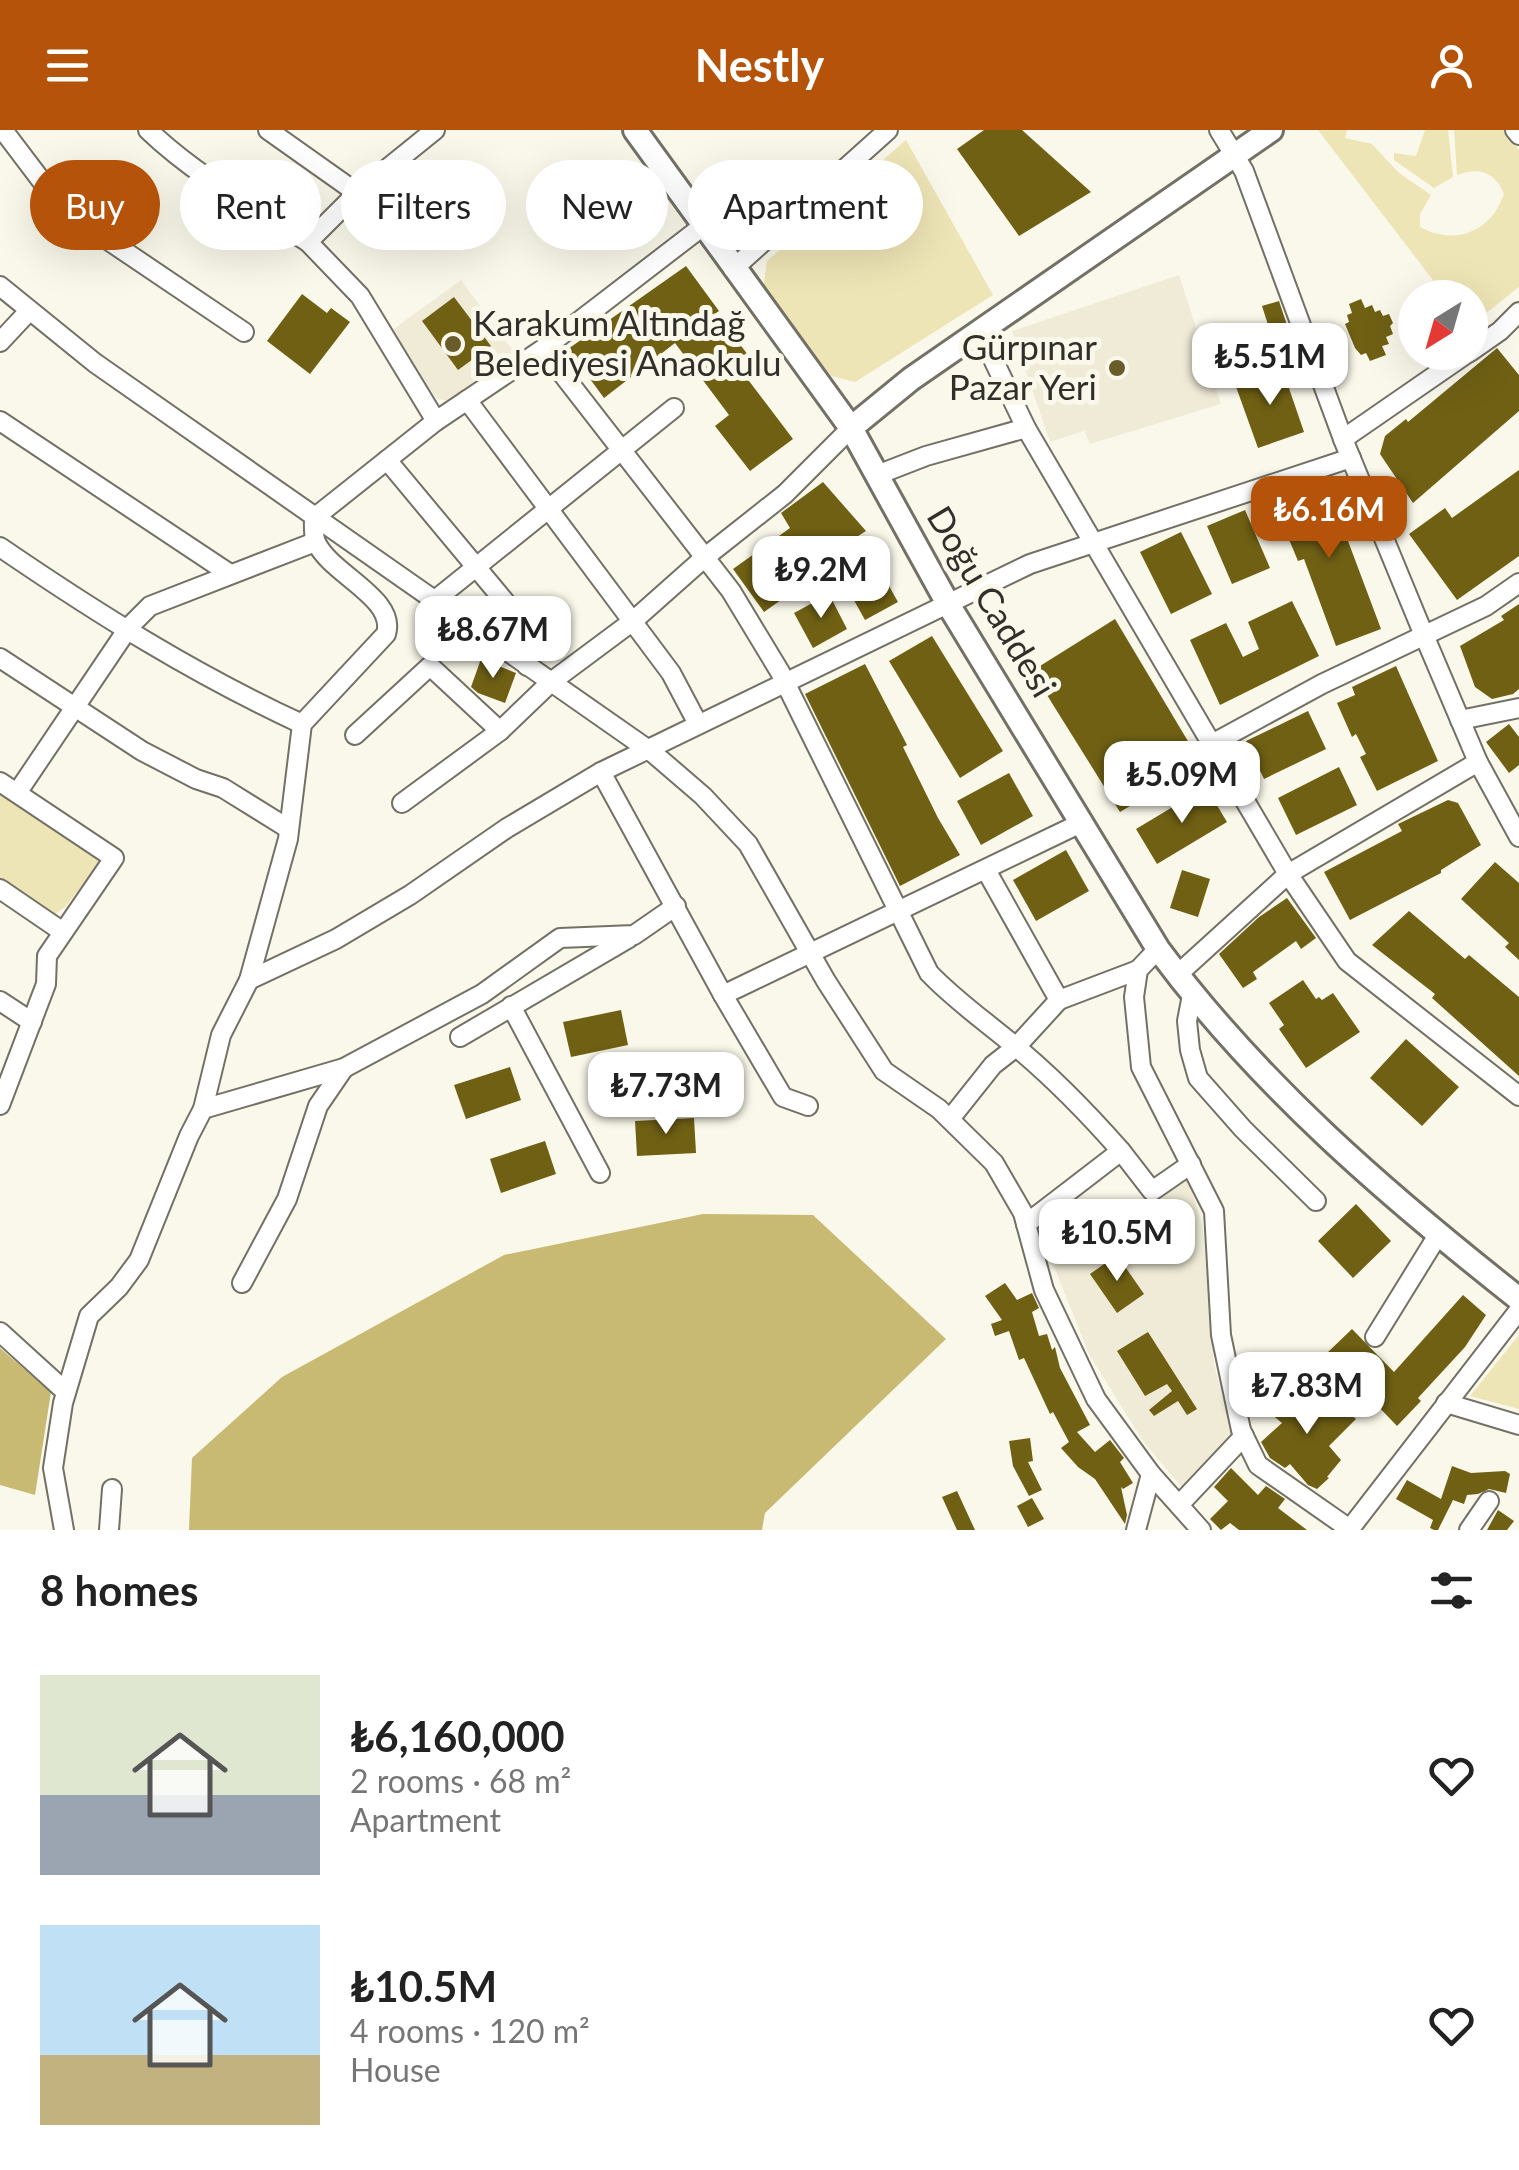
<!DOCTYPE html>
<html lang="en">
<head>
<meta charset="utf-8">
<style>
  :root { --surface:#fff; --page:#f6f6f6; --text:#222; --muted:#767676; --accent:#b45309 }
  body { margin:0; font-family:Lato,sans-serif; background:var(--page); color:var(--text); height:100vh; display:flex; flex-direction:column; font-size:38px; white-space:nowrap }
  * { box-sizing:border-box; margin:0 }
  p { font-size:32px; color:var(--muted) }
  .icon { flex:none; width:55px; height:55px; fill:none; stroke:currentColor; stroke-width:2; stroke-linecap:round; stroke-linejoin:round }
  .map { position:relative; height:1400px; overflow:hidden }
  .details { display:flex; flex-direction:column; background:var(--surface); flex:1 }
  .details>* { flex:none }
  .hud { position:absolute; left:30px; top:30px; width:1000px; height:90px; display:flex; gap:20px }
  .needle { width:65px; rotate:217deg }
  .fabs { position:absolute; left:1398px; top:150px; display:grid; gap:20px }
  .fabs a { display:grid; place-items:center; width:90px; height:90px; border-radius:50%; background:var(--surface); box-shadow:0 10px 40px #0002; font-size:50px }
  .price { position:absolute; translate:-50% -85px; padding:0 22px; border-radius:20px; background:#fff; color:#222; font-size:32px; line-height:65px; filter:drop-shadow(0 2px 5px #0008) }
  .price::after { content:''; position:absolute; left:50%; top:60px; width:30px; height:22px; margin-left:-15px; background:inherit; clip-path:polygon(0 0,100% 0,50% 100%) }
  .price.current { background:var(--accent); color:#fff }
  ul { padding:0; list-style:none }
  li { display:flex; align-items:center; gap:30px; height:250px; padding:0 40px }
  li span { display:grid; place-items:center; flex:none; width:280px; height:200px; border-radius:0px; color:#555 }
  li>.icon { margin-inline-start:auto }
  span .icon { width:120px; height:120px; fill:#fffc; stroke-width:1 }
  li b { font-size:42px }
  h2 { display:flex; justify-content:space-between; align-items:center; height:120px; padding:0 40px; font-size:42px }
  .chip { padding:0 35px; border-radius:45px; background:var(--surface); box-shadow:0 10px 40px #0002; font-size:35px; line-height:90px }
  .chip.current { background:var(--accent); color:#fff }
  header { display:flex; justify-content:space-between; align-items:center; height:130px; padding:0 40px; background:var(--accent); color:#fff; font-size:45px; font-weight:700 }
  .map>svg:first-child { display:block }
</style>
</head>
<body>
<header><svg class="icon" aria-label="menu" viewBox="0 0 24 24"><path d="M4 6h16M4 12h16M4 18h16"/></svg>Nestly<svg class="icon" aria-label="person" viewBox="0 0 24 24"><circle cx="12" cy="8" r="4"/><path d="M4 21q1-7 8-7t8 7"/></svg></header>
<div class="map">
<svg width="1519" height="1400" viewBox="0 0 1519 1400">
  <rect width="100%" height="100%" fill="#faf8ea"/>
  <g fill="#efebd7">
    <polygon points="1179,145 1221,274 1090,314 1084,301 1050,312 1012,201"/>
    <polygon points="461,150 517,226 453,271 437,269 388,203"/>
    <polygon points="1188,1048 1203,1097 1214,1233 1232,1305 1183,1359 1143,1311 1089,1224 1053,1134 1094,1112"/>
  </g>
  <g fill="#eee5b6">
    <path d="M1318 0H1347L1345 8 1372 14 1399 43 1431 65 1420 84V97C1455 116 1491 102 1504 64 1495 41 1478 37 1457 45L1454 0H1504L1519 20V157L1470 196V168L1446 167Z"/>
    <polygon points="1425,0 1448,0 1453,47 1434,58 1394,30 1394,23 1416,26"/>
    <polygon points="906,10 993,165 855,252 831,246 763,161 767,131"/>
    <polygon points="0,665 101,732 65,777 54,785 0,749"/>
    <polygon points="1519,1205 1519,1279 1470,1266"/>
  </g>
  <g fill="#c9ba73">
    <polygon points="703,1084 813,1085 946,1209 765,1383 762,1400 189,1400 192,1328 282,1247 504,1125"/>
    <polygon points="0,1218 51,1262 35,1365 0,1355"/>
  </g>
  <g fill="#6f6014">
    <polygon points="984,0 1022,0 1091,62 1019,106 957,19"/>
    <polygon points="686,136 719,181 716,183 758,238 746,247 793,309 750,341 715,296 729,285 675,213 604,268 568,219"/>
    <polygon points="302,164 327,183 331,178 350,192 310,244 267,211"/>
    <polygon points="454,167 491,216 458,240 422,191"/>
    <polygon points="1361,169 1365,178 1372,175 1375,182 1380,180 1383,186 1389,184 1393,193 1390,196 1393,204 1386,207 1389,214 1382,216 1386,225 1370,231 1366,223 1361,225 1355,218 1345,194 1349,192 1347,185 1352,183 1349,174"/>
    <polygon points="1279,171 1287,195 1270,201 1262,176"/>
    <polygon points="1497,218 1519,245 1519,281 1413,373 1380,324 1385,306 1406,289 1408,292"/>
    <polygon points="1282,238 1304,302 1258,318 1235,254"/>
    <polygon points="1519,340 1519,426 1457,470 1409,404 1445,378 1452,388"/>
    <polygon points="1328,351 1352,409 1348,411 1381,499 1336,516 1304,429 1298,431 1274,373"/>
    <polygon points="823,352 866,401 802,442 808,451 764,482 733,439 790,398 781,383"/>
    <polygon points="1245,380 1270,438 1232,454 1207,396"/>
    <polygon points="1181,402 1212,464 1171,484 1140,422"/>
    <polygon points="879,438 898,472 865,490 846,456"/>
    <polygon points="829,464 847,499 813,518 794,483"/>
    <polygon points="1292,471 1319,526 1220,575 1190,510 1226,493 1243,527 1259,519 1248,492"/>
    <polygon points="1519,474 1519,559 1513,564 1492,569 1475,557 1460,516 1504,490 1501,486"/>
    <polygon points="1115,489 1201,633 1120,682 1032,541"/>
    <polygon points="932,506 1003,621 960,648 889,531"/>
    <polygon points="481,529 516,543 505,573 478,563 471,557"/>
    <polygon points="865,534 907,615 903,617 938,688 960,725 900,756 805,564"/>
    <polygon points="1396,536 1438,631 1377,661 1360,627 1366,624 1356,604 1352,607 1337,573 1355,565 1352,557"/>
    <polygon points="1308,581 1326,619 1264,649 1246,611"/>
    <polygon points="1509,594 1519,607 1519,635 1509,643 1486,612"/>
    <polygon points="1339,637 1357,675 1296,705 1278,668"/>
    <polygon points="1009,643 1033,686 981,715 957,671"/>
    <polygon points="1206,657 1227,692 1157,734 1136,699"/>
    <polygon points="1448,670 1458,673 1481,715 1441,740 1441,743 1350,790 1324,742 1402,701 1398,694"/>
    <polygon points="1066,720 1089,761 1036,791 1013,750"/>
    <polygon points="1495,732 1519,753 1519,830 1505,817 1509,813 1461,769"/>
    <polygon points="1182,740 1210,749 1198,787 1170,778"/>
    <polygon points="1287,768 1316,808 1301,819 1296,811 1253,842 1257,849 1243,858 1219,824 1259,787"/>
    <polygon points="1409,781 1465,829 1469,825 1519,867 1519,946 1432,868 1435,864 1372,815"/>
    <polygon points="1303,850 1316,869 1319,867 1322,870 1333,863 1360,902 1306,938 1279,899 1284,895 1269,873"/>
    <polygon points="621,880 628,915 571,927 563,892"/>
    <polygon points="1406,909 1459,957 1422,996 1370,948"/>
    <polygon points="510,937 521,970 466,989 454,955"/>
    <polygon points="694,988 696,1023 637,1026 635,991"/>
    <polygon points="545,1011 556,1044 501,1063 490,1029"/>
    <polygon points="1356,1074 1391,1111 1353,1148 1318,1111"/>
    <polygon points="1117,1125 1144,1164 1117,1183 1090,1144"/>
    <polygon points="1005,1153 1017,1170 1032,1163 1039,1178 1032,1182 1039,1206 1047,1204 1052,1220 1055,1217 1060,1238 1090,1295 1077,1302 1095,1322 1110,1310 1124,1328 1120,1332 1133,1353 1123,1359 1121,1357 1127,1385 1125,1394 1095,1349 1078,1337 1061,1318 1069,1312 1053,1282 1050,1284 1024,1228 1019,1230 1009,1201 995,1206 991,1194 1002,1190 985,1166"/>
    <polygon points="1463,1165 1486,1185 1465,1217 1418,1268 1421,1271 1397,1296 1327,1223 1352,1199 1394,1242"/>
    <polygon points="1148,1202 1197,1279 1187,1285 1178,1271 1154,1286 1149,1280 1172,1261 1167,1254 1145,1266 1117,1221"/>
    <polygon points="1277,1261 1297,1279 1302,1273 1311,1281 1329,1263 1356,1289 1329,1316 1341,1330 1327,1347 1329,1348 1317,1359 1308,1355 1290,1334 1285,1338 1270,1328 1261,1312 1282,1293 1263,1277"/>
    <polygon points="1030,1308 1033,1331 1028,1332 1042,1360 1029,1366 1013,1336 1009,1311"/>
    <polygon points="1452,1336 1471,1343 1505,1341 1510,1344 1506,1363 1489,1359 1478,1364 1467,1365 1464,1374 1453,1370 1438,1400 1434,1400 1430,1398 1433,1390 1396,1369 1407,1350 1441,1369"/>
    <polygon points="1231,1338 1258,1365 1266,1356 1285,1369 1278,1378 1307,1400 1239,1400 1230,1393 1221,1400 1210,1389 1228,1371 1214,1357"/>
    <polygon points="957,1361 975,1400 957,1400 942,1367"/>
    <polygon points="1032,1368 1044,1389 1028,1397 1017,1376"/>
    <polygon points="1498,1380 1514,1391 1507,1400 1487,1400"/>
  </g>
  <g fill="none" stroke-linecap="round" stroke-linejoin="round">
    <defs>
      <g id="minor">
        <polyline points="3,0 50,62 90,98 244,202"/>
        <path d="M148 0C195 45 253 77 308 112"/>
        <polyline points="268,0 357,63 435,0"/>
        <polyline points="1219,0 1244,41 1343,309 1421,498 1478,632 1519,707"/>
        <polyline points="1515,0 1519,5"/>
        <polyline points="357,63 308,112 360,166 436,291"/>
        <polyline points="733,139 888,0"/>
        <polyline points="0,156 95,233 653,623 703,666 748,714 826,851 884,941 939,979 994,1033 1023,1083 1044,1160 1096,1269 1151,1344"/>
        <polyline points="980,202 1026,298 1288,744 1347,831 1519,966"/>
        <polyline points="0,212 29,181"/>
        <path d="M543 219 731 461 780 542 929 843C953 868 978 886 1005 908 1048 942 1085 980 1121 1021"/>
        <polyline points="1470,222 1500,201 1519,182"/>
        <polyline points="467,270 671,543 698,594"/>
        <polyline points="0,291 230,444"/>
        <polyline points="1343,309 1469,222"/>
        <polyline points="387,330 521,491 529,513 527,536"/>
        <polyline points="877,345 926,326 1026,298"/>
        <polyline points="314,388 436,291 543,219 703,96"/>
        <path d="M0 417C98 484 194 544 302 594"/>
        <polyline points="435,470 674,278"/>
        <polyline points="0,528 142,621 196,649 223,658 289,699"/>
        <polyline points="1460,590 1519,578"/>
        <polyline points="355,605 430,536 500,601 551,552 633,491 704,428 785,364 851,298"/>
        <polyline points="1212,614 1322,554 1486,476 1519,453"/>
        <polyline points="0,652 114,728 47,826 46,854 0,975"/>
        <polyline points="17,663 129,497 150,476 315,412"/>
        <polyline points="402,673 500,601"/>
        <polyline points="0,759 63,802"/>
        <polyline points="1158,819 1138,840 1134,867 1141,937 1214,1081 1221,1205 1241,1300 1258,1335 1351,1400"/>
        <polyline points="1177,845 1288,744 1478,632"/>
        <polyline points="249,850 336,809 410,765 507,698 601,642"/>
        <polyline points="723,865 601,642 1030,434 1351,328"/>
        <polyline points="1192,865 1187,891 1190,920 1198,948 1243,999 1316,1071"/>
        <polyline points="1059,870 1138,840"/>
        <polyline points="0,871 32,892"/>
        <polyline points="511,876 600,1043"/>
        <polyline points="460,907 629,808"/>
        <polyline points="808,976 783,967 723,865 1083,692"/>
        <path d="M203 979 221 905 249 850 288 709 302 594 386 504C397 468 330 444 316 412 313 406 314 395 314 388"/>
        <polyline points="950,989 993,935 1016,917 1059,870 986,740"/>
        <polyline points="1026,1094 1121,1021 1152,1061 1191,1034"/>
        <polyline points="242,1153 287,1069 318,976 344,938"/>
        <polyline points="0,1202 66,1262"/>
        <polyline points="1375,1207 1438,1105"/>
        <polyline points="1446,1273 1519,1295"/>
        <polyline points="1179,1375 1244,1306"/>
        <polyline points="64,1400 53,1338 63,1273 89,1186 119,1157 139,1130 189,1006 203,979 344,938 482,864 560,808 634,805 676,776"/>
        <polyline points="109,1400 112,1359"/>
        <polyline points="1136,1400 1151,1344 1201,1400"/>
        <polyline points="1349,1400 1519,1180"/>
        <polyline points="1469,1400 1489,1371"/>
      </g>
      <g id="tertiary">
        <path d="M635 0 851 298 948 474 1158 819C1259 955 1387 1065 1519 1169"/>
        <polyline points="851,298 911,249 1271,0"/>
      </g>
    </defs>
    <use href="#minor" stroke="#737165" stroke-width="22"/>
    <use href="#tertiary" stroke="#737165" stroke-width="28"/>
    <use href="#minor" stroke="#fff" stroke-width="18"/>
    <use href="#tertiary" stroke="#fff" stroke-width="22"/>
  </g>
  <g fill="#685d2a" stroke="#faf8ea" stroke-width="4">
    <circle cx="453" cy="214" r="10"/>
    <circle cx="1117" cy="238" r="10"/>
  </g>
  <g text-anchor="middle" stroke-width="10" stroke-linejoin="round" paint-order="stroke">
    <g font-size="35" fill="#302f2a" stroke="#faf8ea" text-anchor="start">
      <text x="473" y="206">Karakum Altındağ<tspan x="473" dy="40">Belediyesi Anaokulu</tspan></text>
      <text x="1097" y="230" text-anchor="end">Gürpınar<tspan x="1097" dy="40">Pazar Yeri</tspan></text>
    </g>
    <g font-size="35" fill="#302f2a" stroke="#faf8ea">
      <text transform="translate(991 472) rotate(59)" y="12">Doğu Caddesi</text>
    </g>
  </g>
</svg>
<div class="fabs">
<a><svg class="needle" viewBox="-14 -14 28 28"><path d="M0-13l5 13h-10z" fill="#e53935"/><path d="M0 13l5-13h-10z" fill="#767676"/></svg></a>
</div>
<b class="price" style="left:1270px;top:278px">₺5.51M</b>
<b class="price current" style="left:1329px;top:431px">₺6.16M</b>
<b class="price" style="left:821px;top:491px">₺9.2M</b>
<b class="price" style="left:493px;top:551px">₺8.67M</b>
<b class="price" style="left:1182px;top:696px">₺5.09M</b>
<b class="price" style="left:666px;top:1007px">₺7.73M</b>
<b class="price" style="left:1117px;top:1154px">₺10.5M</b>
<b class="price" style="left:1307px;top:1307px">₺7.83M</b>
<div class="hud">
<a class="chip current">Buy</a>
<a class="chip">Rent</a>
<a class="chip">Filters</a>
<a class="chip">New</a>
<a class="chip">Apartment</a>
</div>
</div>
<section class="details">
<h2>8 homes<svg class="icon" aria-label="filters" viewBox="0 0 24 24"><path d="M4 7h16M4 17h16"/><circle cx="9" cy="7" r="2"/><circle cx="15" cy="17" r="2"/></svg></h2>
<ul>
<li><span style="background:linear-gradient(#dfe7d0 60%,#9aa5b1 0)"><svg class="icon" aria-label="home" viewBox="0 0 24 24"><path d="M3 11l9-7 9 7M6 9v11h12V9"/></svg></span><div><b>₺6,160,000</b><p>2 rooms · 68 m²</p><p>Apartment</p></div><svg class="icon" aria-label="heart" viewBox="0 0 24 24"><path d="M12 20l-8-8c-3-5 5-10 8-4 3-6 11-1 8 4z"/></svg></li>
<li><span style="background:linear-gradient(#bfe0f5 65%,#c2b280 0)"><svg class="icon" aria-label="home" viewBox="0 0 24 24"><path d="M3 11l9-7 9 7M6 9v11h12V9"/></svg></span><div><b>₺10.5M</b><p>4 rooms · 120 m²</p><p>House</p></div><svg class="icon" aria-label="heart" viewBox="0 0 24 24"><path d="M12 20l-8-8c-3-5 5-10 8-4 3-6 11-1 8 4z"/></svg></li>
</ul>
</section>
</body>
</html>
